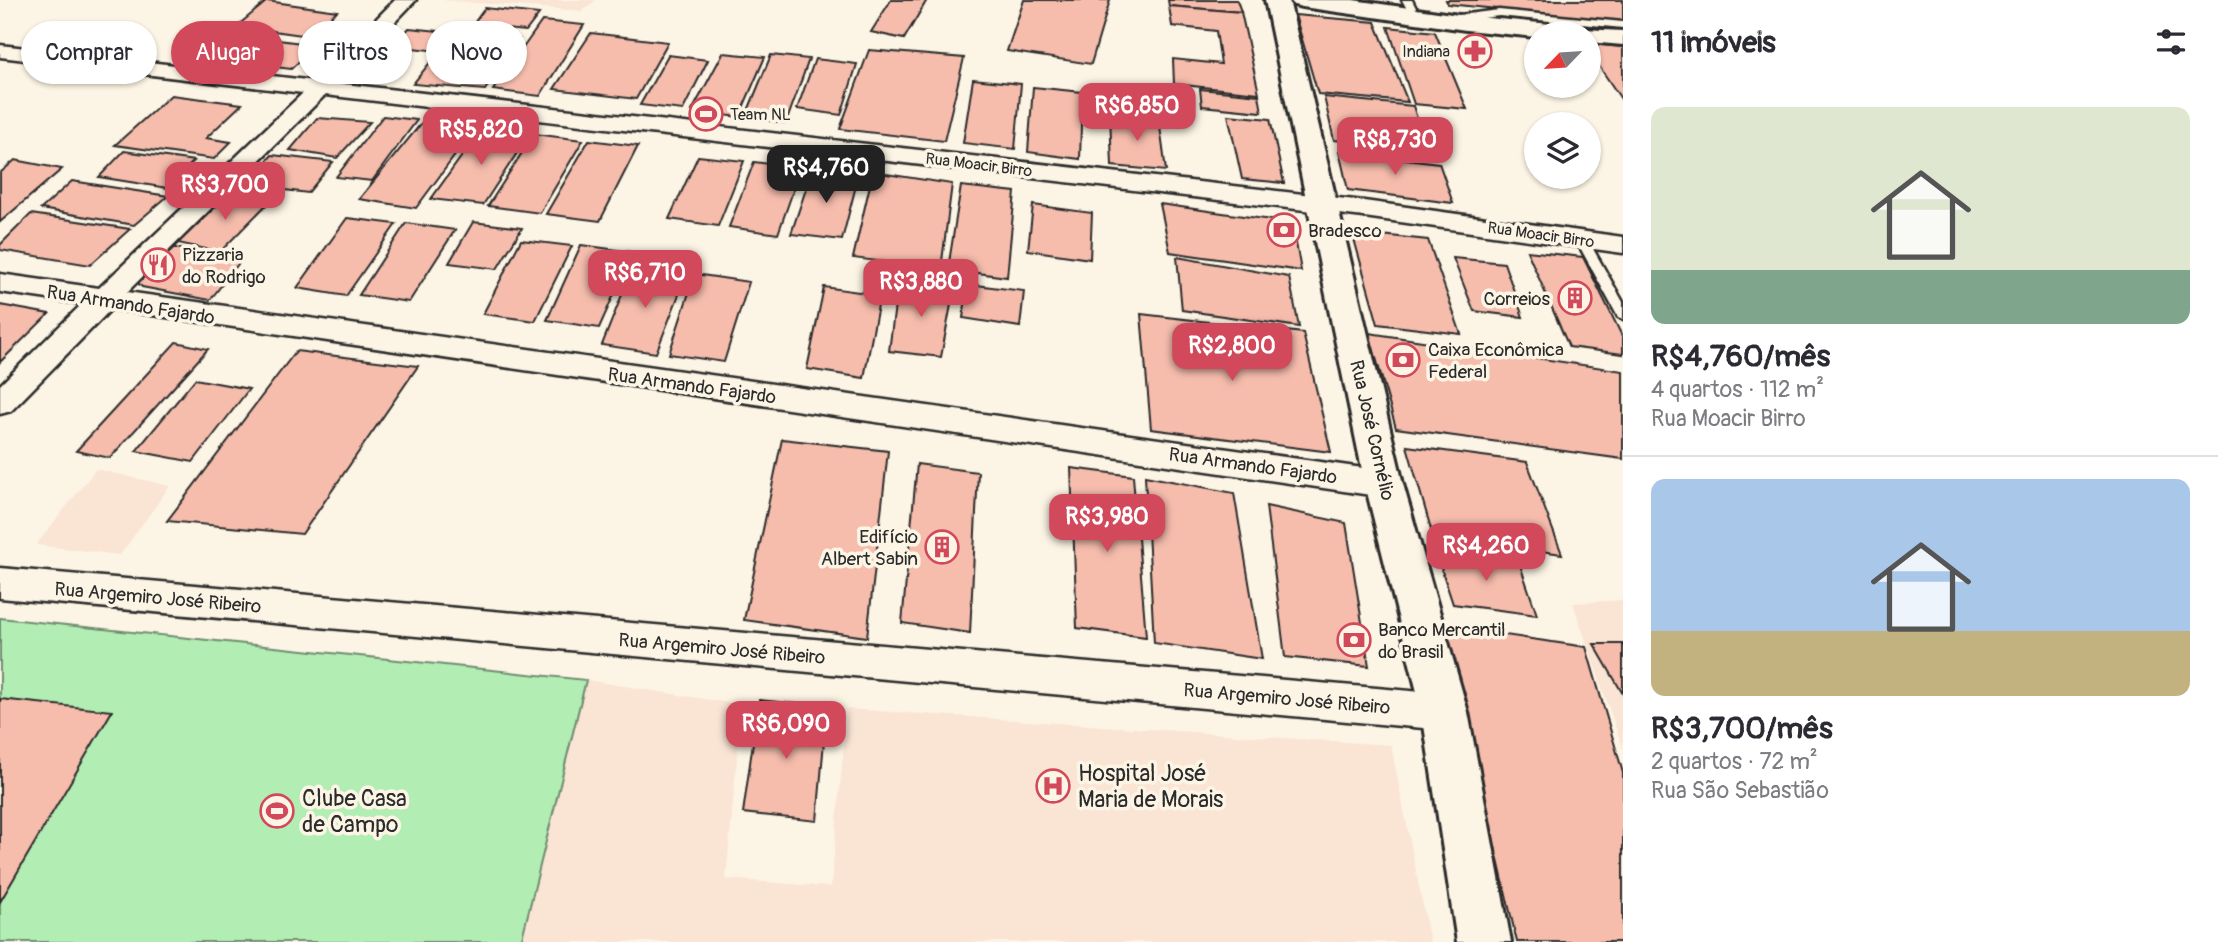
<!DOCTYPE html>
<html lang="pt">
<head>
<meta charset="utf-8">
<style>
  :root { --surface:#fff; --page:#f7f7f7; --text:#2b2b33; --muted:#7c7c81; --line:#e1e1e2; --accent:#d1495b }
  body { margin:0; font-family:Pangolin,sans-serif; background:var(--page); color:var(--text); height:100vh; display:flex; flex-direction:column; font-size:26px; white-space:nowrap }
  * { box-sizing:border-box; margin:0 }
  p { font-size:23px; color:var(--muted) }
  .icon { flex:none; width:38px; height:38px; fill:none; stroke:currentColor; stroke-width:2; stroke-linecap:round; stroke-linejoin:round }
  .map { position:relative; flex:1; overflow:hidden }
  .details { display:flex; flex-direction:column; background:var(--surface); width:595px }
  .details>* { flex:none }
  .top-card { position:absolute; left:21px; top:21px; width:665px; height:63px; display:flex; gap:14px }
  .needle { width:46px; rotate:245deg }
  .controls { position:absolute; left:1524px; top:21px; display:grid; gap:14px }
  .controls a { display:grid; place-items:center; width:77px; height:77px; border-radius:50%; background:var(--surface); box-shadow:0 2px 5px #0004; font-size:35px }
  .price { position:absolute; translate:-50% -60px; padding:0 16px; border-radius:14px; background:var(--accent); color:#fff; font-size:23px; line-height:46px; filter:drop-shadow(0 2px 4px #0008) }
  .price::after { content:''; position:absolute; left:50%; top:42px; width:21px; height:16px; margin-left:-10px; background:inherit; clip-path:polygon(0 0,100% 0,50% 100%) }
  .price.active { background:#222; color:#fff }
  ul { padding:0; list-style:none }
  li { display:grid; align-content:center; gap:14px; height:371px; padding:0 28px }
  li+li { border-top:2px solid var(--line) }
  li span { display:grid; place-items:center; height:217px; border-radius:14px; color:#555 }
  li>.icon { margin-inline-start:auto }
  span .icon { width:126px; height:126px; fill:#fffc; stroke-width:1 }
  li b { font-size:30px }
  h2 { display:flex; justify-content:space-between; align-items:center; height:84px; padding:0 28px; font-size:30px }
  .chip { padding:0 24px; border-radius:32px; background:var(--surface); box-shadow:0 2px 5px #0004; font-size:24px; line-height:63px }
  .chip.active { background:var(--accent); color:#fff }
  main { display:flex; flex:1; min-height:0 }
  .map>svg:first-child { display:block }
</style>
</head>
<body>
<main>
<div class="map">
<svg width="1623" height="942" viewBox="0 0 1623 942">
  <rect width="100%" height="100%" fill="#fcf5e5"/>
  <filter id="ink" filterUnits="userSpaceOnUse"><feTurbulence type="fractalNoise" baseFrequency=".0143" numOctaves="2"/><feDisplacementMap in="SourceGraphic" scale="14" xChannelSelector="R" yChannelSelector="G"/><feConvolveMatrix kernelMatrix="1 2 1 2 8 2 1 2 1" color-interpolation-filters="sRGB"/></filter>
  <g filter="url(#ink)">
    <g fill="#fae4d4">
      <polygon points="440,0 596,0 582,11"/>
      <polygon points="96,469 170,486 120,555 36,545"/>
      <polygon points="1623,600 1623,749 1573,603"/>
      <polygon points="586,680 742,705 726,879 831,887 847,709 1391,745 1430,942 521,942"/>
    </g>
    <polygon fill="#b2edb3" stroke="#6e8c6f" stroke-width="2" points="0,618 586,680 521,942 0,942"/>
    <g fill="#f6bdad" stroke="#2b2b2b" stroke-width="2">
      <polygon points="891,0 927,0 904,39 871,32"/>
      <polygon points="1024,0 1110,0 1091,64 1007,51"/>
      <polygon points="1168,0 1237,0 1241,12 1169,6"/>
      <polygon points="1446,0 1623,0 1623,22 1448,4"/>
      <polygon points="267,1 337,11 309,36 237,26"/>
      <polygon points="1169,6 1241,12 1259,93 1174,84 1173,59 1221,64 1216,31 1172,26"/>
      <polygon points="485,8 539,14 526,31 472,26"/>
      <polygon points="1295,15 1375,22 1408,102 1318,94"/>
      <polygon points="542,21 584,25 540,96 493,90"/>
      <polygon points="1388,27 1435,32 1467,109 1414,104"/>
      <polygon points="409,28 519,39 485,90 413,84 439,51 394,46"/>
      <polygon points="226,33 278,40 251,64 198,56"/>
      <polygon points="591,33 668,42 636,99 554,89"/>
      <polygon points="278,40 317,45 291,69 251,64"/>
      <polygon points="1589,44 1623,47 1623,102 1589,51"/>
      <polygon points="869,50 964,58 944,141 840,129"/>
      <polygon points="723,53 765,57 739,117 692,111"/>
      <polygon points="668,55 708,60 683,110 640,105"/>
      <polygon points="771,55 809,59 786,123 745,118"/>
      <polygon points="815,59 857,64 841,115 797,109"/>
      <polygon points="973,79 1021,84 1015,149 963,143"/>
      <polygon points="1033,87 1082,92 1080,159 1028,152"/>
      <polygon points="1200,89 1259,95 1262,112 1202,106"/>
      <polygon points="171,95 242,104 206,138 231,142 214,159 115,145"/>
      <polygon points="1324,97 1413,106 1427,149 1334,140"/>
      <polygon points="1110,113 1159,119 1166,171 1112,166"/>
      <polygon points="1228,115 1270,119 1284,183 1242,179"/>
      <polygon points="383,116 417,120 372,181 336,177"/>
      <polygon points="317,118 370,122 337,158 290,150"/>
      <polygon points="424,120 476,127 416,208 359,199"/>
      <polygon points="482,128 530,133 483,205 431,199"/>
      <polygon points="534,134 583,140 540,213 488,206"/>
      <polygon points="589,140 638,146 600,221 546,214"/>
      <polygon points="124,151 194,161 167,188 99,177"/>
      <polygon points="1339,151 1439,163 1453,203 1348,190"/>
      <polygon points="272,155 333,162 308,193 245,185"/>
      <polygon points="698,156 744,161 718,226 669,219"/>
      <polygon points="15,160 62,169 0,222 0,173"/>
      <polygon points="754,162 801,168 778,234 729,227"/>
      <polygon points="813,168 859,174 842,240 791,234"/>
      <polygon points="873,172 952,184 941,269 853,258"/>
      <polygon points="72,181 168,196 134,225 41,209"/>
      <polygon points="961,186 1015,192 1007,277 948,269"/>
      <polygon points="232,191 272,199 220,252 178,243"/>
      <polygon points="1160,204 1278,221 1290,228 1295,237 1301,271 1170,252"/>
      <polygon points="1033,205 1092,213 1090,259 1028,250"/>
      <polygon points="31,214 130,229 90,265 0,250 0,245"/>
      <polygon points="347,218 396,224 346,296 297,288"/>
      <polygon points="473,222 522,228 497,269 449,263"/>
      <polygon points="406,223 455,230 409,302 359,295"/>
      <polygon points="1352,232 1428,240 1461,334 1378,324"/>
      <polygon points="521,240 572,246 535,321 483,314"/>
      <polygon points="581,245 633,252 599,328 547,320"/>
      <polygon points="169,247 242,259 210,300 142,287 135,280"/>
      <polygon points="1527,251 1583,257 1623,338 1623,354 1569,347"/>
      <polygon points="1177,257 1289,277 1299,327 1182,310"/>
      <polygon points="1453,258 1504,263 1523,317 1474,311"/>
      <polygon points="633,267 687,274 656,353 602,345"/>
      <polygon points="695,274 749,282 724,362 669,354"/>
      <polygon points="898,282 954,289 941,357 889,351"/>
      <polygon points="968,284 1024,291 1020,327 963,318"/>
      <polygon points="824,287 880,295 864,378 807,369"/>
      <polygon points="0,305 49,314 0,362"/>
      <polygon points="1141,314 1303,333 1331,452 1151,429"/>
      <polygon points="1369,333 1623,371 1623,459 1396,428"/>
      <polygon points="176,342 208,349 110,458 76,451"/>
      <polygon points="296,351 418,366 302,534 167,521"/>
      <polygon points="195,379 249,389 193,462 136,451"/>
      <polygon points="782,439 888,451 867,637 744,620"/>
      <polygon points="1407,446 1527,462 1562,554 1433,536"/>
      <polygon points="917,464 978,472 970,633 902,623"/>
      <polygon points="1071,468 1133,476 1146,637 1077,628"/>
      <polygon points="1145,476 1234,493 1262,659 1154,643"/>
      <polygon points="1266,506 1346,523 1369,666 1285,657"/>
      <polygon points="1435,550 1519,562 1537,615 1453,604"/>
      <polygon points="1444,626 1586,647 1623,773 1623,942 1517,942"/>
      <polygon points="1594,644 1623,644 1623,694"/>
      <polygon points="0,699 112,711 0,902"/>
      <polygon points="759,700 827,707 817,821 743,813"/>
    </g>
    <g fill="none" stroke-linecap="round" stroke-linejoin="round">
      <defs>
        <g id="service">
          <polygon points="1402,0 1412,0 1420,16 1418,18 1412,18"/>
          <polygon points="1499,10 1623,22 1623,28 1499,16 1451,22 1446,19 1451,16"/>
          <polygon points="1582,236 1588,240 1623,302 1623,319 1618,317 1576,240"/>
        </g>
        <g id="minor">
          <polygon points="395,0 416,0 336,83 1364,201 1623,237 1623,253 1364,217 325,95 127,292 1384,471 1395,475 1400,484 1395,493 1384,497 111,309 11,411 0,414 0,385 82,304 0,292 0,274 99,288 303,93 0,57 0,45 315,81"/>
          <polygon points="0,568 1445,694 1458,699 1464,712 1458,725 1445,730 0,598"/>
        </g>
        <g id="secondary">
          <polygon points="1265,0 1289,0 1403,484 1468,712 1511,942 1457,942 1422,712 1365,484"/>
          <polygon points="1290,0 1353,0 1466,16 1573,26 1583,29 1623,31 1623,45 1589,42 1589,33 1536,33 1536,37 1466,30 1302,7 1294,5"/>
        </g>
      </defs>
      <use href="#service" stroke="#2b2b2b" stroke-width="5"/>
      <use href="#minor" stroke="#2b2b2b" stroke-width="5"/>
      <use href="#secondary" stroke="#2b2b2b" stroke-width="6"/>
      <use href="#service" fill="#fcf5e5" fill-rule="evenodd"/>
      <use href="#minor" fill="#fcf5e5" fill-rule="evenodd"/>
      <use href="#secondary" fill="#fcf5e5" fill-rule="evenodd"/>
    </g>
  </g>
  <defs>
    <symbol id="pharmacy-ring" viewBox="-11 -11 22 22"><circle r="9.5" fill="#fcf5e5" stroke="#d1495b" stroke-width="1.5"/><path d="M-2-6h4v4h4v4h-4v4h-4v-4h-4v-4h4Z" fill="#d1495b"/></symbol>
    <symbol id="stadium-ring" viewBox="-11 -11 22 22"><circle r="9.5" fill="#fcf5e5" stroke="#d1495b" stroke-width="1.5"/><path d="M0-5a6.5 5 0 1 0 0 10a6.5 5 0 1 0 0-10ZM-3.5-1.8h7v3.6h-7Z" fill="#d1495b"/></symbol>
    <symbol id="bank-ring" viewBox="-11 -11 22 22"><circle r="9.5" fill="#fcf5e5" stroke="#d1495b" stroke-width="1.5"/><path d="M-6-4H6V4H-6ZM0-2.3a2.3 2.3 0 1 0 0 4.6a2.3 2.3 0 1 0 0-4.6Z" fill="#d1495b"/></symbol>
    <symbol id="restaurant-ring" viewBox="-11 -11 22 22"><circle r="9.5" fill="#fcf5e5" stroke="#d1495b" stroke-width="1.5"/><path d="M-5-6h1v4h1v-4h1v4h1v-4h1v5L-1.5 .5V6h-2V.5L-5-1ZM5-6V6H3V1.5H1.5Q1.5-4 5-6Z" fill="#d1495b"/></symbol>
    <symbol id="building-ring" viewBox="-11 -11 22 22"><circle r="9.5" fill="#fcf5e5" stroke="#d1495b" stroke-width="1.5"/><path d="M-4-6H4V6H1V3H-1V6H-4ZM-2.5-4.3h1.7v1.8h-1.7ZM.8-4.3h1.7v1.8H.8ZM-2.5-1h1.7V.8h-1.7ZM.8-1h1.7V.8H.8Z" fill="#d1495b"/></symbol>
    <symbol id="hospital-ring" viewBox="-11 -11 22 22"><circle r="9.5" fill="#fcf5e5" stroke="#d1495b" stroke-width="1.5"/><path d="M-5-5h3v3.5h4V-5h3V5h-3V1.5h-4V5h-3Z" fill="#d1495b"/></symbol>
  </defs>
  <g fill-rule="evenodd">
    <use href="#pharmacy-ring" x="1456" y="32" width="38" height="38"/>
    <use href="#stadium-ring" x="687" y="95" width="38" height="38"/>
    <use href="#bank-ring" x="1265" y="211" width="38" height="38"/>
    <use href="#restaurant-ring" x="139" y="246" width="38" height="38"/>
    <use href="#building-ring" x="1556" y="279" width="38" height="38"/>
    <use href="#bank-ring" x="1384" y="341" width="38" height="38"/>
    <use href="#building-ring" x="923" y="528" width="38" height="38"/>
    <use href="#bank-ring" x="1335" y="621" width="38" height="38"/>
    <use href="#hospital-ring" x="1034" y="767" width="38" height="38"/>
    <use href="#stadium-ring" x="258" y="792" width="38" height="38"/>
  </g>
  <g text-anchor="middle" stroke-width="7" stroke-linejoin="round" paint-order="stroke">
    <g font-size="16" fill="#2b2b2b" stroke="#fcf5e5" text-anchor="end">
      <text x="1450" y="57">Indiana</text>
      <text x="730" y="120" text-anchor="start">Team NL</text>
    </g>
    <g font-size="16" fill="#2b2b2b" stroke="#fcf5e5">
      <text transform="translate(979 164) rotate(7)" y="6">Rua Moacir Birro</text>
      <text transform="translate(1541 234) rotate(8)" y="6">Rua Moacir Birro</text>
    </g>
    <g font-size="19" fill="#2b2b2b" stroke="#fcf5e5" text-anchor="start">
      <text x="1308" y="237">Bradesco</text>
      <text x="182" y="261">Pizzaria<tspan x="182" dy="22">do Rodrigo</tspan></text>
      <text x="1550" y="305" text-anchor="end">Correios</text>
      <text x="1428" y="356">Caixa Econômica<tspan x="1428" dy="22">Federal</tspan></text>
      <text x="918" y="543" text-anchor="end">Edifício<tspan x="918" dy="22">Albert Sabin</tspan></text>
      <text x="1378" y="636">Banco Mercantil<tspan x="1378" dy="22">do Brasil</tspan></text>
    </g>
    <g font-size="19" fill="#2b2b2b" stroke="#fcf5e5">
      <text transform="translate(131 304) rotate(9)" y="7">Rua Armando Fajardo</text>
      <text transform="translate(692 385) rotate(8)" y="7">Rua Armando Fajardo</text>
      <text transform="translate(1373 430) rotate(77)" y="7">Rua José Cornélio</text>
      <text transform="translate(1253 465) rotate(8)" y="7">Rua Armando Fajardo</text>
      <text transform="translate(158 597) rotate(5)" y="7">Rua Argemiro José Ribeiro</text>
      <text transform="translate(722 648) rotate(5)" y="7">Rua Argemiro José Ribeiro</text>
      <text transform="translate(1287 698) rotate(5)" y="7">Rua Argemiro José Ribeiro</text>
    </g>
    <g font-size="23" fill="#2b2b2b" stroke="#fcf5e5" text-anchor="start">
      <text x="1078" y="781">Hospital José<tspan x="1078" dy="26">Maria de Morais</tspan></text>
      <text x="302" y="806">Clube Casa<tspan x="302" dy="26">de Campo</tspan></text>
    </g>
  </g>
</svg>
<div class="controls">
<a><svg class="needle" viewBox="-14 -14 28 28"><path d="M0-13l5 13h-10z" fill="#e53935"/><path d="M0 13l5-13h-10z" fill="#7c7c81"/></svg></a>
<a><svg class="icon" aria-label="layers" viewBox="0 0 24 24"><path d="M12 4l9 5-9 5-9-5zM3 14l9 5 9-5"/></svg></a>
</div>
<b class="price" style="left:1137px;top:143px">R$6,850</b>
<b class="price" style="left:481px;top:167px">R$5,820</b>
<b class="price" style="left:1395px;top:177px">R$8,730</b>
<b class="price active" style="left:826px;top:205px">R$4,760</b>
<b class="price" style="left:225px;top:222px">R$3,700</b>
<b class="price" style="left:645px;top:310px">R$6,710</b>
<b class="price" style="left:921px;top:319px">R$3,880</b>
<b class="price" style="left:1232px;top:383px">R$2,800</b>
<b class="price" style="left:1107px;top:554px">R$3,980</b>
<b class="price" style="left:1486px;top:583px">R$4,260</b>
<b class="price" style="left:786px;top:761px">R$6,090</b>
<div class="top-card">
<a class="chip">Comprar</a>
<a class="chip active">Alugar</a>
<a class="chip">Filtros</a>
<a class="chip">Novo</a>
</div>
</div>
<section class="details">
<h2>11 imóveis<svg class="icon" aria-label="filters" viewBox="0 0 24 24"><path d="M4 7h16M4 17h16"/><circle cx="9" cy="7" r="2"/><circle cx="15" cy="17" r="2"/></svg></h2>
<ul>
<li><span style="background:linear-gradient(#dfe7d0 75%,#7fa58c 0)"><svg class="icon" aria-label="home" viewBox="0 0 24 24"><path d="M3 11l9-7 9 7M6 9v11h12V9"/></svg></span><div><b>R$4,760/mês</b><p>4 quartos · 112 m²</p><p>Rua Moacir Birro</p></div></li>
<li><span style="background:linear-gradient(#a9c7e8 70%,#c2b280 0)"><svg class="icon" aria-label="home" viewBox="0 0 24 24"><path d="M3 11l9-7 9 7M6 9v11h12V9"/></svg></span><div><b>R$3,700/mês</b><p>2 quartos · 72 m²</p><p>Rua São Sebastião</p></div></li>
</ul>
</section>
</main>
</body>
</html>
